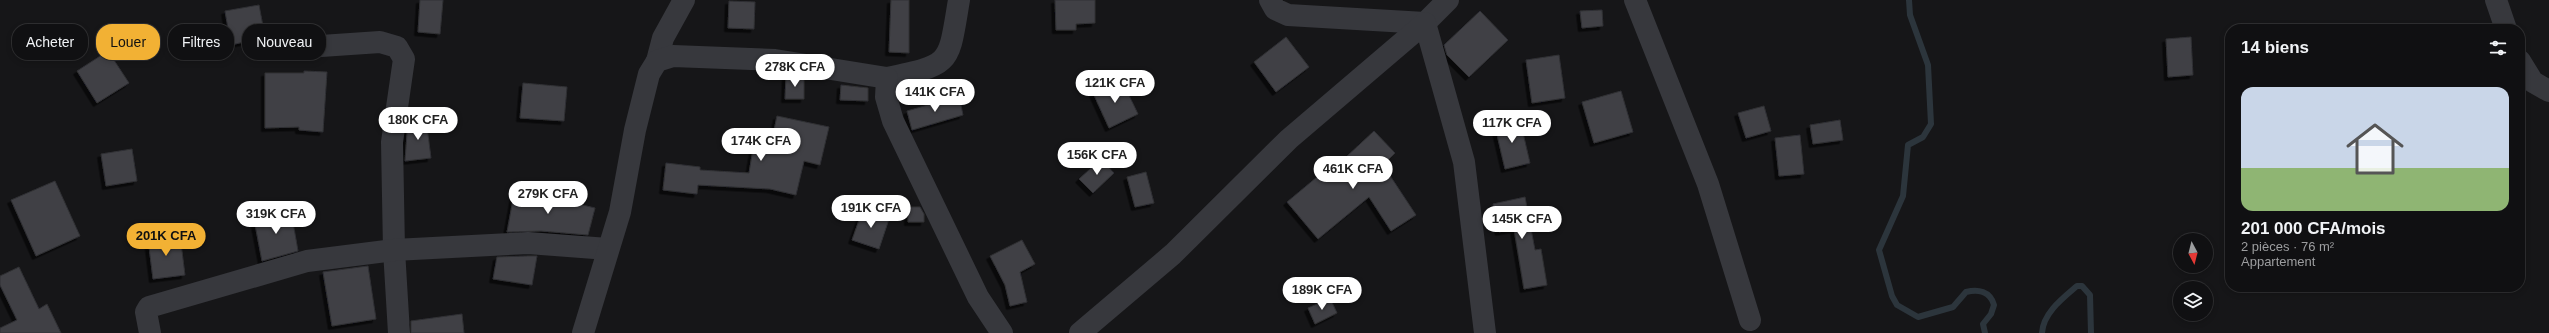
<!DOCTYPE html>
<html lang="fr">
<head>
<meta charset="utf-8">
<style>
  :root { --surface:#101012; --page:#19191b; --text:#f1f3f6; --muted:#9c9d9f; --line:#303032; --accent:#f2b134 }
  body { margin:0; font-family:Arial,sans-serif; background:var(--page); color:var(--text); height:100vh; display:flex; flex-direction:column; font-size:15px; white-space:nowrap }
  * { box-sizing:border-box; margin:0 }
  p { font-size:13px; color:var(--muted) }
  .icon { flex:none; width:22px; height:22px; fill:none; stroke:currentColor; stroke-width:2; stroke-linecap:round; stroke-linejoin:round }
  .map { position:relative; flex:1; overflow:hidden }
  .sheet { position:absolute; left:2225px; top:24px; width:300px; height:268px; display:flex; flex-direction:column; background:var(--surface); border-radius:16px; box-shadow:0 2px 6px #0003,0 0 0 1px var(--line) }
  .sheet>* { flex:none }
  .hud { position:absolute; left:12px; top:24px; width:380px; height:36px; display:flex; gap:8px }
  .needle { width:26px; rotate:173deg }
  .fabs { position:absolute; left:2173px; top:233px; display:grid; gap:8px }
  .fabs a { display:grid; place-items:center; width:40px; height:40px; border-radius:50%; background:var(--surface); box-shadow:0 2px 6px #0003,0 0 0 1px var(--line); font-size:20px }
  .price { position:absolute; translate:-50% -34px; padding:0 9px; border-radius:14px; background:#fff; color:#222; font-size:13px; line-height:26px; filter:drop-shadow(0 1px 2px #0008) }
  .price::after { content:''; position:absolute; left:50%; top:24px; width:12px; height:9px; margin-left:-6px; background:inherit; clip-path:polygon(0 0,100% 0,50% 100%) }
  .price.current { background:var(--accent); color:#111 }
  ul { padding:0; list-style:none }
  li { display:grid; align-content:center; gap:8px; height:212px; padding:0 16px }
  li span { display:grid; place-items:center; height:124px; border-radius:12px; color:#555 }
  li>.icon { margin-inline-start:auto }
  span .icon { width:72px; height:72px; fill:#fffc; stroke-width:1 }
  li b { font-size:17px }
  h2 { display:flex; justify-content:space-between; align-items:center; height:48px; padding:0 16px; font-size:17px }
  .chip { padding:0 14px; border-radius:16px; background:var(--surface); box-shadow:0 2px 6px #0003,0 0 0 1px var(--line); font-size:14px; line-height:36px }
  .chip.current { background:var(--accent); color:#111 }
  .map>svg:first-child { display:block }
</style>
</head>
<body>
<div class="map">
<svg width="2549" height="333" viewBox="0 0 2549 333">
  <defs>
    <filter id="shadow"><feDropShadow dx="-3.5" dy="3.5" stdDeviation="0" flood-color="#0009"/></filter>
  </defs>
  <rect width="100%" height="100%" fill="#161618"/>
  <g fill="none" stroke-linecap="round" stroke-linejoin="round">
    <g stroke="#2c353c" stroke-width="6">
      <path d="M1909 0 1910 15 1928 65 1931 124 1923 137 1908 145 1903 196 1879 250 1892 296 1897 305 1918 317 1953 307 1966 292C1978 289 1990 291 1994 305L1991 314 1983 324 1985 333"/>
      <path d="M2042 333C2043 313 2063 298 2077 286H2082L2090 295 2091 333"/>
    </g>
  </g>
  <g fill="#404145" stroke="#303034" filter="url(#shadow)">
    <polygon points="420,0 443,0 440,34 418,32"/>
    <polygon points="891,0 909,0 909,53 889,52"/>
    <polygon points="1055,0 1095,0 1095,23 1076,24 1076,30 1056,30"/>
    <polygon points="729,1 755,2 754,29 728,28"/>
    <polygon points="259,5 265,37 231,45 225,11"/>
    <polygon points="1602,10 1603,26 1582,28 1580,11"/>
    <polygon points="1480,11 1508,40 1469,77 1447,55 1444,45"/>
    <polygon points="1286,37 1309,67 1276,92 1254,62"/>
    <polygon points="2191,37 2193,75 2168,77 2166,39"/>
    <polygon points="108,51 129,83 97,103 77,71"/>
    <polygon points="1559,55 1565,98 1532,103 1526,60"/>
    <polygon points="304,71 327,72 323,132 299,130 299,127 265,128 265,73 304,73"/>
    <polygon points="786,75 804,77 804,99 785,99"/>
    <polygon points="1121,79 1138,114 1109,128 1093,93"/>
    <polygon points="523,83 567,87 564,121 520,118"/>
    <polygon points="841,85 868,88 868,101 840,100"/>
    <polygon points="1621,91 1633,132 1594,143 1582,102"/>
    <polygon points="959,96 963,115 912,130 907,111"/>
    <polygon points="1764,106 1771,131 1746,138 1738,113"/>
    <polygon points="777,116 829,127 820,165 804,161 796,195 770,189 698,185 697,194 663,190 666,163 700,167 700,170 749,173 754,143 771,145"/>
    <polygon points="426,119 431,158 405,161 408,121"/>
    <polygon points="1520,120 1530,163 1505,169 1495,126"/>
    <polygon points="1840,120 1843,140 1813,144 1810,125"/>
    <polygon points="1374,131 1395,153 1383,165 1416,215 1391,231 1369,197 1318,239 1287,202 1329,167 1331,171"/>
    <polygon points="1800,135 1804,174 1779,176 1775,138"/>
    <polygon points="132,149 137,181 106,186 101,154"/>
    <polygon points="1101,159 1114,173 1093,193 1079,179"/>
    <polygon points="1146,172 1154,203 1135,207 1127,177"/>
    <polygon points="55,181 80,236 36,256 11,200"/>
    <polygon points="515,189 595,208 588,235 541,231 507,232"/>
    <polygon points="1525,197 1535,250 1541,249 1547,285 1524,289 1514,229 1499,232 1493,204"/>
    <polygon points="908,207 920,207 924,214 924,222 908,222"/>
    <polygon points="863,209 889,219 879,249 852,240"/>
    <polygon points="291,211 298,251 262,261 254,219"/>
    <polygon points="180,235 185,275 153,279 148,239"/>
    <polygon points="1022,240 1035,264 1020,272 1027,302 1010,306 1005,285 990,256"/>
    <polygon points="528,256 537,256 532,285 493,279 497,257"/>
    <polygon points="368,266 376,319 332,326 323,272"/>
    <polygon points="19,267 39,309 47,304 61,333 0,333 0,328 17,320 0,285 0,276"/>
    <polygon points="1330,298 1337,313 1315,324 1308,308"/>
    <polygon points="462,314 464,333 411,333 411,321"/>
  </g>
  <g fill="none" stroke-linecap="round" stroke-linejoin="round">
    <g stroke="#37383d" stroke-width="22">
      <polyline points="1270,0 1275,9 1288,15 1425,23 1448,0"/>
      <polyline points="1635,0 1708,184 1750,320"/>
      <polyline points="2496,0 2506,29"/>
      <polyline points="262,50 380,42 397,47 404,59 392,142 394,250 399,333"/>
      <polyline points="657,61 663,38 684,0"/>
      <polyline points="2520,61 2533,82 2549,91"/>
      <path d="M887 78C953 64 948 65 959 0"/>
      <polyline points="150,333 146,312 149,307 307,261 394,250 528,243 608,249"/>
      <polyline points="583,333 620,212 635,130 649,74 657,61 673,56 775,60 887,78 886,97 893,121 978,297 1002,333"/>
      <polyline points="1080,333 1173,254 1289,139 1425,23 1464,162 1485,333"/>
    </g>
  </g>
</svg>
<div class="fabs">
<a><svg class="needle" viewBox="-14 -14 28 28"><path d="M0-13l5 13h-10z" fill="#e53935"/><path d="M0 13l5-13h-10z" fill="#9c9d9f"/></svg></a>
<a><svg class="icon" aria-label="layers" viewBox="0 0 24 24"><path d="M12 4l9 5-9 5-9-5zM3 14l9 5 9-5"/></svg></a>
</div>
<b class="price" style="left:795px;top:88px">278K CFA</b>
<b class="price" style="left:1115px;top:104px">121K CFA</b>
<b class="price" style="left:935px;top:113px">141K CFA</b>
<b class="price" style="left:418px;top:141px">180K CFA</b>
<b class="price" style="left:1512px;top:144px">117K CFA</b>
<b class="price" style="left:761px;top:162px">174K CFA</b>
<b class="price" style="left:1097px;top:176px">156K CFA</b>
<b class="price" style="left:1353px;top:190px">461K CFA</b>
<b class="price" style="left:548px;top:215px">279K CFA</b>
<b class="price" style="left:871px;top:229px">191K CFA</b>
<b class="price" style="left:276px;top:235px">319K CFA</b>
<b class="price" style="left:1522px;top:240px">145K CFA</b>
<b class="price current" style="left:166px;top:257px">201K CFA</b>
<b class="price" style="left:1322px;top:311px">189K CFA</b>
<div class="hud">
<a class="chip">Acheter</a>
<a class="chip current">Louer</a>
<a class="chip">Filtres</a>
<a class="chip">Nouveau</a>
</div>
<section class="sheet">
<h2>14 biens<svg class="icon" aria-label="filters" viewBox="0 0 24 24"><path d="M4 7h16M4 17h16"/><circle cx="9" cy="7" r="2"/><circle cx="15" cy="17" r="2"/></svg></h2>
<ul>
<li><span style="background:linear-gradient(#c9d6e8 65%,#8fb573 0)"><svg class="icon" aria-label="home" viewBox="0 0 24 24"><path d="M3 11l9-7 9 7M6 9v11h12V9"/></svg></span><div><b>201 000 CFA/mois</b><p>2 pièces · 76 m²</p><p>Appartement</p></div></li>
</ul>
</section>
</div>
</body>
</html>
